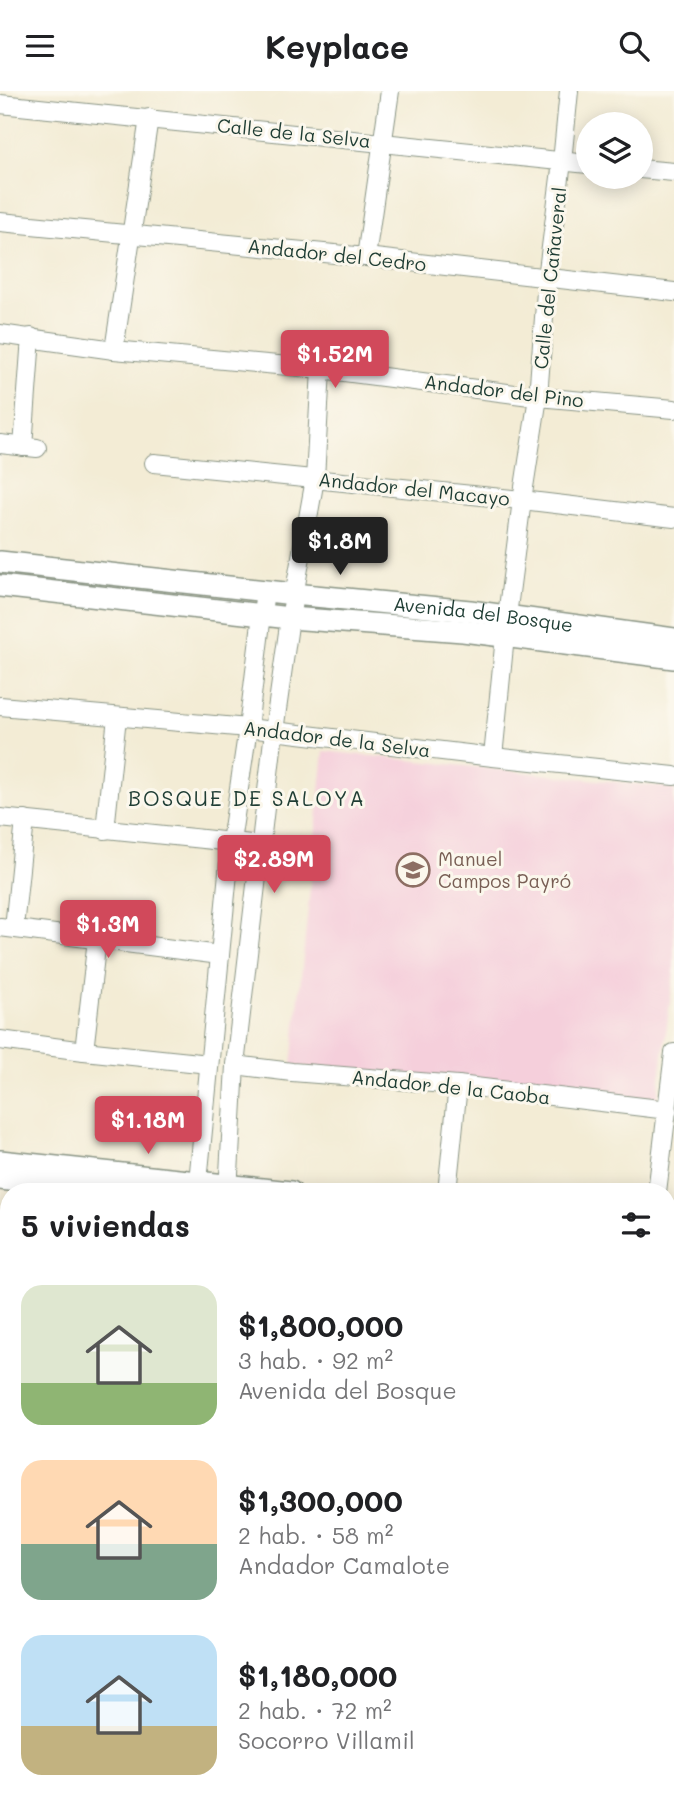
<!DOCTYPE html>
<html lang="es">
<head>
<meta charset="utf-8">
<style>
  :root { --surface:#fff; --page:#f2f2f2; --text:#202124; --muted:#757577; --accent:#d1495b }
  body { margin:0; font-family:Mali,sans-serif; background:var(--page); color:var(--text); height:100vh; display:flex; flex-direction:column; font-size:26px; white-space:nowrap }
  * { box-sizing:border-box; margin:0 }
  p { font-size:23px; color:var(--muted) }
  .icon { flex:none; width:38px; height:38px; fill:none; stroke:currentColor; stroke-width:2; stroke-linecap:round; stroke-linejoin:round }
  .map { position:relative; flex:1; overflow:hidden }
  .drawer { position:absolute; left:0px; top:1092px; width:676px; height:625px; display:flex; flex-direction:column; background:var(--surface); border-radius:28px 28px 0 0; box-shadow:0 4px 18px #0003 }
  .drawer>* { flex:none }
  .controls { position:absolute; left:576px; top:21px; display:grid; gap:14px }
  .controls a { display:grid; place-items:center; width:77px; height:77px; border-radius:50%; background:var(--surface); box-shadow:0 4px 18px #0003; font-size:35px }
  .price { position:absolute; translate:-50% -60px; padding:0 16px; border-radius:7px; background:var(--accent); color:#fff; font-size:23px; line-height:46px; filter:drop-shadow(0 2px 4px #0008) }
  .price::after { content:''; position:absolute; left:50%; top:42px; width:21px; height:16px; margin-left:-10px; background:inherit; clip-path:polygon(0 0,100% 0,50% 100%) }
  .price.active { background:#222; color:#fff }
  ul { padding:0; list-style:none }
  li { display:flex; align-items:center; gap:21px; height:175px; padding:0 21px }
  li span { display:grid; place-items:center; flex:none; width:196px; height:140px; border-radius:21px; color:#555 }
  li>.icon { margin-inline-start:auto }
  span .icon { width:84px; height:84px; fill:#fffc; stroke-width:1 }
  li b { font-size:30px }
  h2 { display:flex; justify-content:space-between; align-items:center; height:84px; padding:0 21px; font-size:30px }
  header { display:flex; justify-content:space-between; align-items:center; height:91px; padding:0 21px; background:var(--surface); font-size:32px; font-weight:700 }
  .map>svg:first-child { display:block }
</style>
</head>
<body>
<header><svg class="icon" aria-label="menu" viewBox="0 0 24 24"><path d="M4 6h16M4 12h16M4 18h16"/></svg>Keyplace<svg class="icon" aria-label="search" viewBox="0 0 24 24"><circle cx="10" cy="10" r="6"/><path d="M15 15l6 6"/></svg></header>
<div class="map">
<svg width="674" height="1716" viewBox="0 0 674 1716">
  <rect width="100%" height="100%" fill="#fbf7ec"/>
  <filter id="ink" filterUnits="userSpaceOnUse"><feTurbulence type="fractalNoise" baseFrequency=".0143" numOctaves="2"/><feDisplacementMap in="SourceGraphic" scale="14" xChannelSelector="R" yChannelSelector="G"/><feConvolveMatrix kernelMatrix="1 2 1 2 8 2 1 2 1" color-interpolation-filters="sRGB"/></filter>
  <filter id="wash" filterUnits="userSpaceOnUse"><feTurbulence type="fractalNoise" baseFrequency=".00686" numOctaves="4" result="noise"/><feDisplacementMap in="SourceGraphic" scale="28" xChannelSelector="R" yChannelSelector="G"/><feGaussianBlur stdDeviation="1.57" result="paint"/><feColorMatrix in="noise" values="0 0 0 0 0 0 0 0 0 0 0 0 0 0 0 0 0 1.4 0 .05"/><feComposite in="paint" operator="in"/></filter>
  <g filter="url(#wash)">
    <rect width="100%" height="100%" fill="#f3ecd5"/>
    <polygon fill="#f5cfdb" points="324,660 674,697 674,881 657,1011 292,975"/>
  </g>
  <g filter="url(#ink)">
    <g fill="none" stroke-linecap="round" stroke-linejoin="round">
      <defs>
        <g id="minor">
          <polyline points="0,13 588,73"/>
          <polyline points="640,78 674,81"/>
          <polyline points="0,131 366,166 674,201"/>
          <polyline points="366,166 390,0"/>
          <polyline points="0,243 114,259 321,278 538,306 674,318"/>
          <polyline points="114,259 149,27"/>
          <polyline points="0,353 37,357"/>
          <polyline points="23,356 31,246"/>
          <polyline points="154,372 522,409 674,427"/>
          <polyline points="0,615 248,637 493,666 674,685"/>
          <polyline points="493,666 507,525 522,409 538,306 547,187 562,71 569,0"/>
          <polyline points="0,727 261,754"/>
          <polyline points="105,739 117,626"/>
          <polyline points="0,836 220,864"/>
          <polyline points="14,837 25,729"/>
          <polyline points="0,949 84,960 209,973"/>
          <polyline points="84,960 97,848"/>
          <polyline points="235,974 292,981 458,994 668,1019"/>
          <polyline points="197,1101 231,751 248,637 265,499"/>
          <polyline points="228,1101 235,974 274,640 290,527 315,388 321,278"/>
          <polyline points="447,1101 458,994"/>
          <polyline points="657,1101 674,962"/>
          <polyline points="667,1169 674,1160"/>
          <polyline points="0,1207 9,1208"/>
          <polyline points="667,1280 674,1281"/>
          <polyline points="0,1319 9,1320"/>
          <polyline points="667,1390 674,1391"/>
          <polyline points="0,1433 9,1433"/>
          <polyline points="667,1504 674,1505"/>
          <polyline points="0,1610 9,1525"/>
          <polyline points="667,1612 674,1613"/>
          <polyline points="0,1662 9,1663"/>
          <polyline points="393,1708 474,1716"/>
          <polyline points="121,1716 140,1708"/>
        </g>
        <g id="tertiary">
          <path id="s1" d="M0 471 294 503 470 520 674 548"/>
          <polyline points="0,495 290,527 463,540 674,567"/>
          <polyline points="0,1070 291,1101"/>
          <polyline points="0,1088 115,1101"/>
          <polyline points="667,1143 674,1143"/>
        </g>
      </defs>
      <use href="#minor" stroke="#899484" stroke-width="20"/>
      <use href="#tertiary" stroke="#899484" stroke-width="24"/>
      <use href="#minor" stroke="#fff" stroke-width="18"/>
      <use href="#tertiary" stroke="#fff" stroke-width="21"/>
    </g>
  </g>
  <defs>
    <symbol id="school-ring" viewBox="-11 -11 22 22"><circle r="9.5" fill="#fbf7ec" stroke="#8d6e63" stroke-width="1.5"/><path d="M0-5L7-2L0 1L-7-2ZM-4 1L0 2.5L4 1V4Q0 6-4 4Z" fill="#8d6e63"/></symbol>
  </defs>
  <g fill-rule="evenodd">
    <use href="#school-ring" x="394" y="760" width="38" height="38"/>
  </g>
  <g text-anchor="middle" stroke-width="6" stroke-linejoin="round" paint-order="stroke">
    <g font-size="19" fill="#1f3d34" stroke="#fbf7ec">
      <text transform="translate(294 42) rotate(6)" y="7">Calle de la Selva</text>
      <text transform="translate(337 164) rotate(6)" y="7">Andador del Cedro</text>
      <text transform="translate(550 187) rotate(-84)" y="7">Calle del Cañaveral</text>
      <text transform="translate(504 300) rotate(7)" y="7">Andador del Pino</text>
      <text transform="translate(414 398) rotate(6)" y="7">Andador del Macayo</text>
      <text dy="7" stroke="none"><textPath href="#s1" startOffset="486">Avenida del Bosque</textPath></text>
      <text transform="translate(337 648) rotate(7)" y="7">Andador de la Selva</text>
      <text transform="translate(451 996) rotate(6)" y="7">Andador de la Caoba</text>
    </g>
    <g font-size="19" fill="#785e54" stroke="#fbf7ec" text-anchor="start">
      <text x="438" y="775">Manuel<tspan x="438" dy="22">Campos Payró</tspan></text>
    </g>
    <g font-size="21" letter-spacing="2" fill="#1f3d34" stroke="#fbf7ec">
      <text x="247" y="715">BOSQUE DE SALOYA</text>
    </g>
  </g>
</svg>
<div class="controls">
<a><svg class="icon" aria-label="layers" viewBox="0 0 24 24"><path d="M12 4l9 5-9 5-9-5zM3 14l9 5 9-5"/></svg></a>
</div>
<b class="price" style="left:335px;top:299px">$1.52M</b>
<b class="price active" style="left:340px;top:486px">$1.8M</b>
<b class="price" style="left:274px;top:804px">$2.89M</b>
<b class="price" style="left:108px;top:869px">$1.3M</b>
<b class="price" style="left:148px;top:1065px">$1.18M</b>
<section class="drawer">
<h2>5 viviendas<svg class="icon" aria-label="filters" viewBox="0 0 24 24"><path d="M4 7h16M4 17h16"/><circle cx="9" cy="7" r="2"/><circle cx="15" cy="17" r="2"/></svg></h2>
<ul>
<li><span style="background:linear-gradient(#dfe7d0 70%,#8fb573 0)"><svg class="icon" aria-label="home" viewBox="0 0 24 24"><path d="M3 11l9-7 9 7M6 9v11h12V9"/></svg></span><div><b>$1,800,000</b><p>3 hab. · 92 m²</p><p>Avenida del Bosque</p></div></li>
<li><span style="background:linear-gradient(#ffd9b3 60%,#7fa58c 0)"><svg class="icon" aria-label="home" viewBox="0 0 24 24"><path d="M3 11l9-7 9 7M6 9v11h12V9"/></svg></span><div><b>$1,300,000</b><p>2 hab. · 58 m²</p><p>Andador Camalote</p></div></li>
<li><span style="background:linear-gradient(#bfe0f5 65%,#c2b280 0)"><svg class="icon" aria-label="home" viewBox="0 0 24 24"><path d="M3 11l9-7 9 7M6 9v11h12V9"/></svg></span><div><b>$1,180,000</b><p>2 hab. · 72 m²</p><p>Socorro Villamil</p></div></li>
</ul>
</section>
</div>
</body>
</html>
